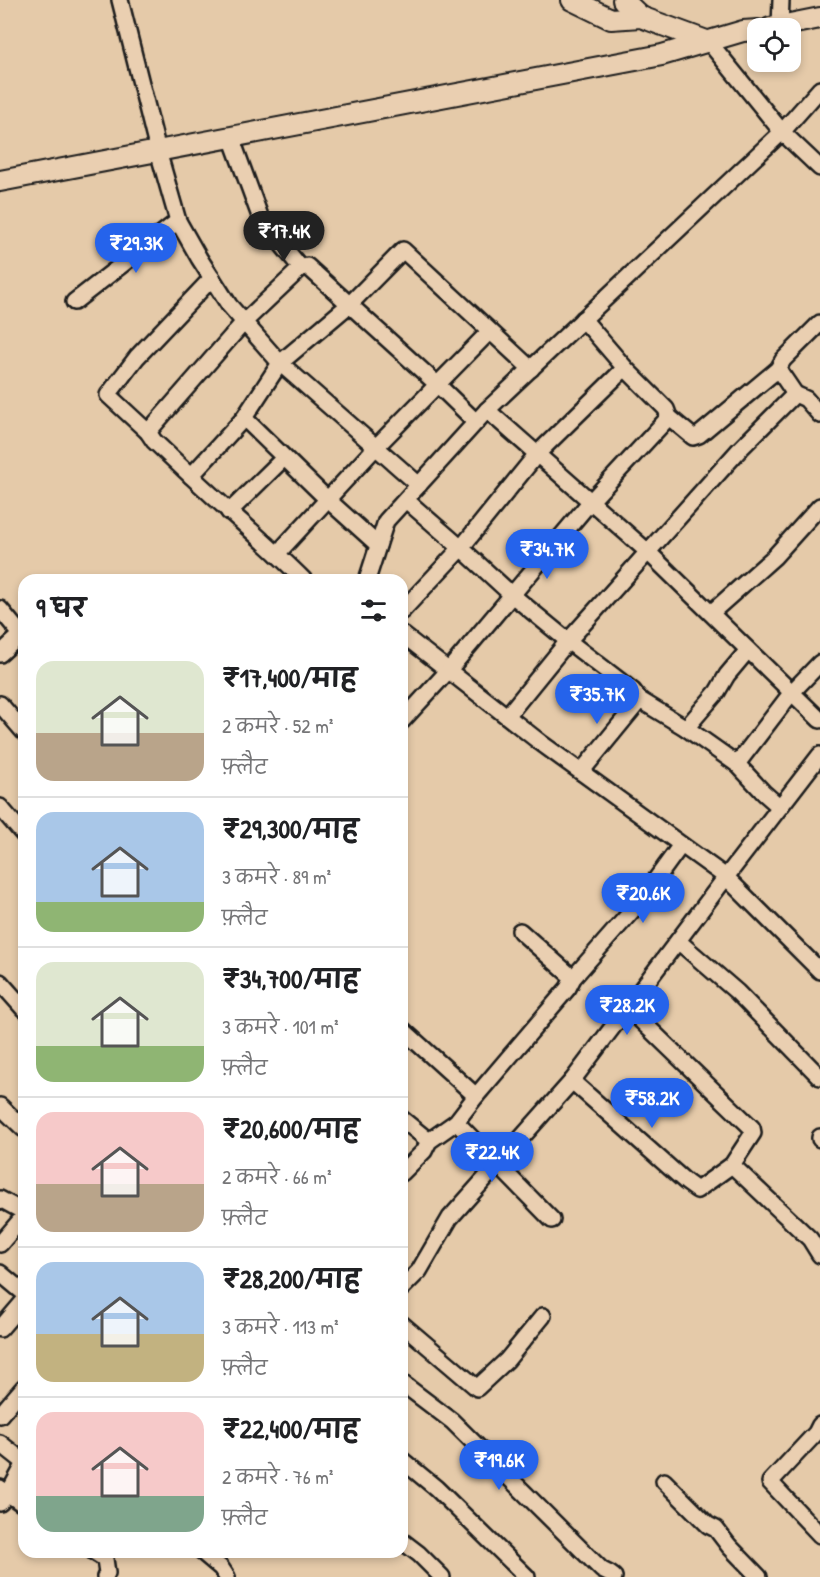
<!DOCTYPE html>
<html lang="hi">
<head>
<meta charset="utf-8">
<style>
  :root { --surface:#fff; --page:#f6f6f6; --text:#202124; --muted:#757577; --line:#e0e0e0; --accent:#2563eb }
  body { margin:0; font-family:"Patrick Hand","Playpen Sans Deva",sans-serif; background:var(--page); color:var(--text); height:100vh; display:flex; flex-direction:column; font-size:22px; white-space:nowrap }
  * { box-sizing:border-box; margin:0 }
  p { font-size:20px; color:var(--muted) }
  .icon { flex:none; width:33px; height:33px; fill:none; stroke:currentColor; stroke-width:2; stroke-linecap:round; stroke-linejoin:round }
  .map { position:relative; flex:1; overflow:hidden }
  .sheet { position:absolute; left:18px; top:574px; width:390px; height:984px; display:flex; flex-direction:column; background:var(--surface); border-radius:18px; box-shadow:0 3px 9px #0003 }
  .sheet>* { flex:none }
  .controls { position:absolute; left:747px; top:18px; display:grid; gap:12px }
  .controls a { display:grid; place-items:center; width:54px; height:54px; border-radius:12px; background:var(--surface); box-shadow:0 3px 9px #0003; font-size:30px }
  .price { position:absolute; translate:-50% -51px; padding:0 14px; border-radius:21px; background:var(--accent); color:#fff; font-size:20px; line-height:39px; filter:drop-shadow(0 2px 3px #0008) }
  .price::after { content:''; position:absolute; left:50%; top:36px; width:18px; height:14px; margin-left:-9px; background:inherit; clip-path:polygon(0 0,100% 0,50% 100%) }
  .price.on { background:#222; color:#fff }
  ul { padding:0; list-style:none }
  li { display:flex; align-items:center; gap:18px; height:150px; padding:0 18px }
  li+li { border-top:2px solid var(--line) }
  li span { display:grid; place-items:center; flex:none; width:168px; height:120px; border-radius:18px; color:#555 }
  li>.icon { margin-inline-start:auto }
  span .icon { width:72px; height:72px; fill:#fffc; stroke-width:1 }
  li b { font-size:26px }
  h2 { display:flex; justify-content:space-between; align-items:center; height:72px; padding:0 18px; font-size:26px }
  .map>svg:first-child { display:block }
</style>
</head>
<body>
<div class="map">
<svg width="820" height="1577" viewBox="0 0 820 1577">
  <rect width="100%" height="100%" fill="#e5caa9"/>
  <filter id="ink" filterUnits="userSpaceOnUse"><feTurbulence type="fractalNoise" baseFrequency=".0167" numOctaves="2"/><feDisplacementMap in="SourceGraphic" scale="12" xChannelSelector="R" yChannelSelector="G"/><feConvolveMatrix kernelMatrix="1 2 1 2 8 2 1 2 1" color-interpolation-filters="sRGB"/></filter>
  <g filter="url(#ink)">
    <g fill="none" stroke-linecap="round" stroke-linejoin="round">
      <defs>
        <g id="minor">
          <polyline points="120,0 158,151 178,221 199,258 229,305 280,363 419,485"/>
          <polyline points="780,27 781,0"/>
          <polyline points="709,42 782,132 820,168"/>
          <polyline points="231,137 261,219 301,268"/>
          <polyline points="74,302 178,221"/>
          <polyline points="583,319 625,368 666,409 669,417 693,437 699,435 778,369 783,360 820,323"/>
          <polyline points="778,369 795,394 806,399 820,415"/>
          <polyline points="487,410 648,552 820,720"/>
          <polyline points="244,418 328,500 378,545"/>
          <polyline points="148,432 244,322 301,268 307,266 438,385 476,422"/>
          <polyline points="191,476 154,441 148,432 108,395 137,357 212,278"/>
          <polyline points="406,500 461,548 512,595 568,641 633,691 640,700 686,728 737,764 764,793 780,807"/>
          <polyline points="229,512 284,458"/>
          <polyline points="277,554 376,447 490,331"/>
          <path d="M304 580C268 544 228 511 191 476L244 418 280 363 350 304 403 250 531 369"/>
          <polyline points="367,580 386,521 487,410 782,132 820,89"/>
          <polyline points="0,609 24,638"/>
          <polyline points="402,611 461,548 537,454 625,368"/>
          <polyline points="711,613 774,557 820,506"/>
          <polyline points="402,634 541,743 726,877 820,971"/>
          <polyline points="0,654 21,635"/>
          <polyline points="0,704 24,732"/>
          <polyline points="507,716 568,641 740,449 795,394"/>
          <polyline points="402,721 448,671 591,501 669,417"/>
          <polyline points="686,728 717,692 727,675 748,650"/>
          <polyline points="737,764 792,692 820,663"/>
          <polyline points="581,772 640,700"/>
          <polyline points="0,807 24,835"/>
          <polyline points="520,931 573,978"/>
          <polyline points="678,941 737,992 820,1077"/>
          <polyline points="0,982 24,1009"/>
          <polyline points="402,1029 476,1096"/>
          <polyline points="572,1081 686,1182 697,1190 732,1165 753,1133 752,1128 627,1007"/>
          <polyline points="0,1106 24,1129"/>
          <polyline points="402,1119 429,1141"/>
          <polyline points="456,1122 552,1220"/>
          <polyline points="820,1137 820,1139"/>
          <polyline points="732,1165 810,1239 820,1255"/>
          <polyline points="402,1173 424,1151 429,1141 456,1122 476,1096 568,988 573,978 638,904 681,845"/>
          <polyline points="0,1199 24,1212"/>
          <polyline points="0,1244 24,1216"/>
          <polyline points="0,1273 24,1293"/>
          <polyline points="402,1288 419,1271 450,1218 572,1081 726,877 820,755"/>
          <polyline points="402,1324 477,1388 507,1360 543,1316"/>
          <polyline points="0,1329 24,1301"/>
          <polyline points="402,1383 452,1421 602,1570 610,1574 614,1577"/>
          <polyline points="0,1415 24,1387"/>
          <polyline points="820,1425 816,1433 770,1482 820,1535"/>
          <polyline points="0,1443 24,1462"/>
          <polyline points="402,1460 436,1488 527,1577"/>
          <polyline points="664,1481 708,1525 716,1529 729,1546 759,1577"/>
          <polyline points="0,1488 24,1505"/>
          <polyline points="0,1503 8,1494 24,1465"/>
          <polyline points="402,1541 419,1554 442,1577"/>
          <polyline points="94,1552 105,1559 107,1573 105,1577"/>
          <polyline points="202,1552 221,1568 227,1577"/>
        </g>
        <g id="major">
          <polyline points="572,0 611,19 641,17 709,42"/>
          <polyline points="623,0 641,17"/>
          <polyline points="770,28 820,18"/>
          <polyline points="0,181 662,55 743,31 758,30"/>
        </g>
      </defs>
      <use href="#minor" stroke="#1c1c1c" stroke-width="20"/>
      <use href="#major" stroke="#1c1c1c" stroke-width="24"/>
      <use href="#minor" stroke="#eacfb1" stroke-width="15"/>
      <use href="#major" stroke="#eacfb1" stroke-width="20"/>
    </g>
  </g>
</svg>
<div class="controls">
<a><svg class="icon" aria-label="locate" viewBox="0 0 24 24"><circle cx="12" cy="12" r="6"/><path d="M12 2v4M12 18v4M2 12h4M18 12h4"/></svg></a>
</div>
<b class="price on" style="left:284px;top:262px">₹17.4K</b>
<b class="price" style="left:136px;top:274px">₹29.3K</b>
<b class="price" style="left:547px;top:580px">₹34.7K</b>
<b class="price" style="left:597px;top:725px">₹35.7K</b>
<b class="price" style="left:643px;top:924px">₹20.6K</b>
<b class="price" style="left:627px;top:1036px">₹28.2K</b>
<b class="price" style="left:652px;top:1129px">₹58.2K</b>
<b class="price" style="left:492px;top:1183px">₹22.4K</b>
<b class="price" style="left:499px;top:1491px">₹19.6K</b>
<section class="sheet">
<h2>9 घर<svg class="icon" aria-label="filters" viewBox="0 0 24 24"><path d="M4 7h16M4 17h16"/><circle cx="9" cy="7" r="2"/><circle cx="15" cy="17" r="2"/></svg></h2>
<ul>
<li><span style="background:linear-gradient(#dfe7d0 60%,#b9a48a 0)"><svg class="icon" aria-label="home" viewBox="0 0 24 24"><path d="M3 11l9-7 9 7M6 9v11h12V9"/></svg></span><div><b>₹17,400/माह</b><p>2 कमरे · 52 m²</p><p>फ़्लैट</p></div></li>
<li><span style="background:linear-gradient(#a9c7e8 75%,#8fb573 0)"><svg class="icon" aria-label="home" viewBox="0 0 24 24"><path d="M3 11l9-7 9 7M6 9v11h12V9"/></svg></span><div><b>₹29,300/माह</b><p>3 कमरे · 89 m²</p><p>फ़्लैट</p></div></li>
<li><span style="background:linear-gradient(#dfe7d0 70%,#8fb573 0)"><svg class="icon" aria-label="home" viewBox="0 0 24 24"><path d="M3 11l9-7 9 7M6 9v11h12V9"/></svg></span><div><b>₹34,700/माह</b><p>3 कमरे · 101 m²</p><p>फ़्लैट</p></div></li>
<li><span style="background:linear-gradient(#f6c9c9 60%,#b9a48a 0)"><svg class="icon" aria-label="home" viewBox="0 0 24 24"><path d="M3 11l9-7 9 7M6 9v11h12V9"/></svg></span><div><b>₹20,600/माह</b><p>2 कमरे · 66 m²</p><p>फ़्लैट</p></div></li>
<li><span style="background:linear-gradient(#a9c7e8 60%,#c2b280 0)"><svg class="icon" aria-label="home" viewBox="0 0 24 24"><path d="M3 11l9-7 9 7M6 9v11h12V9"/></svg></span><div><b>₹28,200/माह</b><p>3 कमरे · 113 m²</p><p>फ़्लैट</p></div></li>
<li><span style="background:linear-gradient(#f6c9c9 70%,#7fa58c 0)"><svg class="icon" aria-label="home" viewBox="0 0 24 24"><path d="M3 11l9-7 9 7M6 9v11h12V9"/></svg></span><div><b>₹22,400/माह</b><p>2 कमरे · 76 m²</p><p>फ़्लैट</p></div></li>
</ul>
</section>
</div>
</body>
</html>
